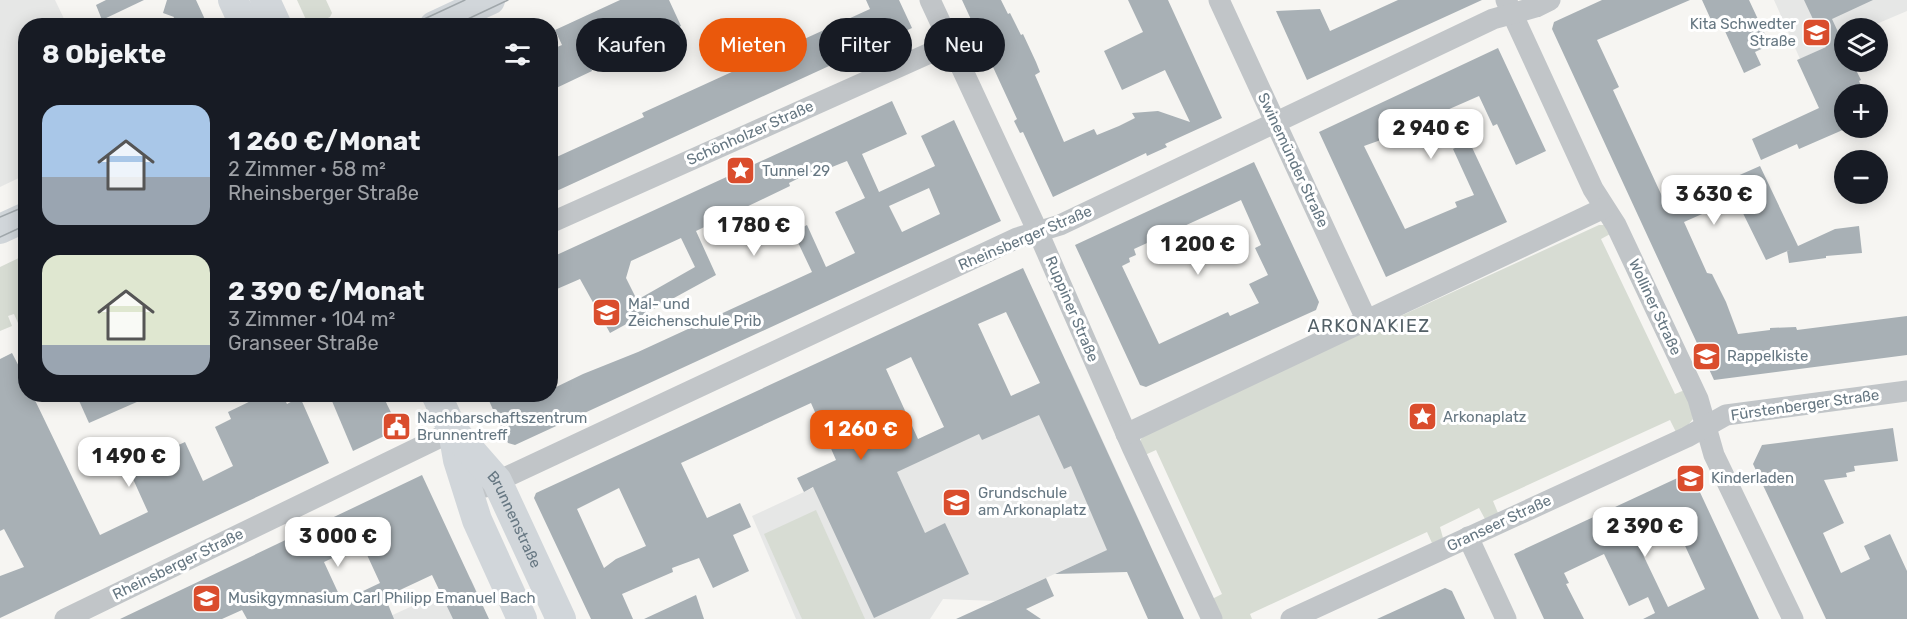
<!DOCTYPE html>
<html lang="de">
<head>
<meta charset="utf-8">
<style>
  :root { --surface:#171b24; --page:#20242c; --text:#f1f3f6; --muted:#9ea1a6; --accent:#ea580c }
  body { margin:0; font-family:Rubik,sans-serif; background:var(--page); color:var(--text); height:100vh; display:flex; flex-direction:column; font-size:22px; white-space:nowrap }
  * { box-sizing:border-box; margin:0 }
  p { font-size:20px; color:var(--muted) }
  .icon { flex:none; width:33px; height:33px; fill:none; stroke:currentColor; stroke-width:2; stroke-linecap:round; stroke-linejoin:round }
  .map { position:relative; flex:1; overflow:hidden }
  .side { position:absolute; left:18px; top:18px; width:540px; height:384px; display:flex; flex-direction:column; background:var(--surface); border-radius:24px; box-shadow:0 3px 15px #0003 }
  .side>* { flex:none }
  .guide { position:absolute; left:576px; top:18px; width:570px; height:54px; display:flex; gap:12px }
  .fabs { position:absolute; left:1834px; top:18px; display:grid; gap:12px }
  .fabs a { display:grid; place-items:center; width:54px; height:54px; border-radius:50%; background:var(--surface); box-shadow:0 3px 15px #0003; font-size:30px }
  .price { position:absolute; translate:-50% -51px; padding:0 14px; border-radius:12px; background:#fff; color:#222; font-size:20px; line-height:39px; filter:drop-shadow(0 2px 3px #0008) }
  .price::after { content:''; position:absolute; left:50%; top:36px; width:18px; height:14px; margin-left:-9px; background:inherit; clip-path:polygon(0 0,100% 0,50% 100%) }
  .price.on { background:var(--accent); color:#fff }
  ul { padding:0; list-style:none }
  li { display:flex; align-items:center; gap:18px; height:150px; padding:0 24px }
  li span { display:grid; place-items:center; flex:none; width:168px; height:120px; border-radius:18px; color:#555 }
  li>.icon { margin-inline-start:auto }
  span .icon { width:72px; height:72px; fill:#fffc; stroke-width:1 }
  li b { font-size:26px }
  h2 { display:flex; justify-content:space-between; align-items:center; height:72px; padding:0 24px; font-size:26px }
  .chip { padding:0 21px; border-radius:27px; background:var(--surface); box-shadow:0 3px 15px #0003; font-size:21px; line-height:54px }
  .chip.on { background:var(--accent); color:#fff }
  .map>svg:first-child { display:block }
</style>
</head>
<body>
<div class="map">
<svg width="1907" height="619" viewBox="0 0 1907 619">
  <rect width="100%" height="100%" fill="#f6f5f2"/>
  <g fill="#e6e7e6">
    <polygon points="0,0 55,0 67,25 26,26 25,175 0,187"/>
    <polygon points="1774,0 1907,0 1907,11 1867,28 1845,28 1845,38 1800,59"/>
    <polygon points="1070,369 1145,533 995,601 943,599 930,619 796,619 752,516"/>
    <polygon points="471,579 485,611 470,619 384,619"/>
  </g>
  <g fill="#d7dcd3">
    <polygon points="297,0 326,0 332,13 330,17 313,25 308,24"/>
    <polygon points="1599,225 1605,225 1612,233 1601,239 1675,394 1687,389 1693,419 1688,425 1676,432 1670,420 1493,501 1498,513 1485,519 1479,508 1440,527 1443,538 1432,543 1427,532 1250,614 1252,619 1220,619 1212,599 1222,594 1156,450 1145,455 1140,447 1141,439 1147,432"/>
    <polygon points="25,255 25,324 18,323 14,314 8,316 12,326 0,331 0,267"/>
    <polygon points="816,510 865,619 802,619 764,534"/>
  </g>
  <g fill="#a8b0b5" fill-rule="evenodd">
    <polygon points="106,0 144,0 102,20 96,5"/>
    <polygon points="167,0 196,0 208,26 170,26 174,17 163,13"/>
    <polygon points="620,0 669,0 681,26 648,41 642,29 586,56 592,71 550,91 550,50 562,45 555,30"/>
    <polygon points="866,0 899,0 912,28 550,194 550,160 644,117 642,113 870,9"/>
    <polygon points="962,0 1001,0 1008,14 1010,13 1021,35 1023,34 1036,62 1040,72 1035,75 1064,142 1094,129 1097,135 1119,126 1135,118 1132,113 1158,111 1190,122 1165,70 1122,90 1104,51 1143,32 1128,0 1168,0 1222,118 1165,144 1167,147 1147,156 1146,153 1053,197 1023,132 1020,133 1014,121 1017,119"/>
    <polygon points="1398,0 1482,0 1307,80 1276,11 1320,9 1330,31"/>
    <polygon points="1602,0 1690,0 1597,40 1619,87 1613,90 1667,207 1760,166 1798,246 1835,229 1859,226 1862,253 1826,256 1826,258 1789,263 1787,251 1790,250 1766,260 1736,199 1684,222 1707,273 1712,274 1726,302 1738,334 1770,330 1770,328 1796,327 1797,330 1907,316 1907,355 1714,380 1552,29 1554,22"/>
    <polygon points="1702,0 1749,0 1770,45 1755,52 1761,65 1744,73 1719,18 1712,22"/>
    <polygon points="1804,0 1873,0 1832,19 1845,47 1845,62 1852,62 1861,80 1859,81 1865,94 1845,94 1845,129 1799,149 1797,144 1761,160 1752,139 1819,108 1797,60 1826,47"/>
    <polygon points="1498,48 1546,151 1516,165 1497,124 1493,126 1479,96 1422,121 1403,132 1364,146 1405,229 1457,207 1455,202 1474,195 1453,149 1469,141 1507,222 1386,277 1319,132"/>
    <path d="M892 101 907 134 862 154 879 192 935 166 921 136 954 120 1001 221 515 445 508 443 486 394H550V390L583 374 638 352 812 272 793 232 807 225 826 267 855 253 835 212 865 198 847 161 827 169 825 166 807 174 789 183 790 186 696 231 716 275 610 333 580 279 550 292V258ZM929 188 940 214 902 232 889 206ZM681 238 695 267 637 300 626 278 631 261Z"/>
    <path d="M1254 162 1319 302 1316 310 1146 387 1140 385 1075 245ZM1241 200 1261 245 1255 248 1268 275 1249 284 1259 303 1230 316 1228 312 1159 344 1122 266 1130 262 1129 258 1136 255 1134 249Z"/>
    <path d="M1023 268 1184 619H1148L1127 572 1055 574 1107 550 1071 466 1064 469 1039 415 982 440 979 434 897 472 925 533 945 523 969 574 874 618 813 487 804 492 797 478 836 460 811 403 681 463 707 518 740 503 751 527 733 535 749 571 713 588 699 558 672 568 673 572 622 594 633 619H591L534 498 536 493ZM1006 312 1040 383 1011 396 978 324ZM911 357 944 427 918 439 886 369ZM619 488 646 546 616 559 604 568 577 509Z"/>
    <polygon points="12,353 26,380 26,394 32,394 100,535 148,512 128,468 185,442 203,481 233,466 215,427 231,419 228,412 265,394 282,394 287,404 300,397 329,463 0,618 0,576 24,567 4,529 0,531 0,359"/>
    <polygon points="76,394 155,394 89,423"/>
    <polygon points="329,394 382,394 399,429 353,451"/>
    <polygon points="1893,428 1898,461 1854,466 1855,471 1846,473 1847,477 1824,480 1844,523 1823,533 1841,573 1870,559 1864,546 1890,534 1907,571 1907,619 1826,619 1753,464 1762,445"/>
    <path d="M1686 474 1695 478 1700 488H1698L1759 619H1643L1655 613 1648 597 1629 606 1604 554 1564 573 1569 583 1566 584 1584 619H1544L1514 554ZM1674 522 1705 589 1668 607 1636 540Z"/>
    <path d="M422 475 489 619H453L432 575 385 597 394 619H247L242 610 222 619H120ZM362 544 380 583 342 601 324 562Z"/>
    <polygon points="1046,578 1054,596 1026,609 1041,619 956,619"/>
    <polygon points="1445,588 1452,591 1465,619 1377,619"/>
    <polygon points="696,595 704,619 644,619"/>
  </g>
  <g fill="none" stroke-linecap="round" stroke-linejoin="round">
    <g stroke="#c1c5c8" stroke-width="21">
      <polyline points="930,0 1038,232 1132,447 1212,619"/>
      <polyline points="1219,0 1367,321"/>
      <polyline points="1506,0 1593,189 1616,225 1698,399 1714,455 1793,619"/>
      <polyline points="550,223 950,44"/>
      <polyline points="1126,434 1604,208"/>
      <polyline points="485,487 1017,238 1060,225 1493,19 1536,7 1550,0"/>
      <polyline points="1468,537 1506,619"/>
      <polyline points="65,619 453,431"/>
      <polyline points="1291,619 1687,437 1726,415 1907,391"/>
    </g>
    <g stroke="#d1d6da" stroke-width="30">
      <polyline points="233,0 245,26"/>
      <polyline points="265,0 277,26"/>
      <polyline points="434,26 490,0"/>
      <polyline points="0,229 26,217"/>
      <polyline points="436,394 453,431 458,460 477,520 522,619"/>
      <path id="s1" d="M455 433 497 481 561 619"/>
    </g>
    <g stroke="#a0a7ab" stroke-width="1.5">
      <polyline points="409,26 465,0"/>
      <polyline points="453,26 508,0"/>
      <polyline points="0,217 26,206"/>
      <polyline points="0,237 26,225"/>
    </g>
  </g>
  <defs>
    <symbol id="school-square" viewBox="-11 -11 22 22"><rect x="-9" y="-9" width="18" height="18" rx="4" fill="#da4d2d" stroke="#fff"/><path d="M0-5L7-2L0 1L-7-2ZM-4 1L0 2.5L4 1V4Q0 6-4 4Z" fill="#fff"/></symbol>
    <symbol id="sight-square" viewBox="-11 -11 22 22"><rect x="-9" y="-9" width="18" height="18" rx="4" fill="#da4d2d" stroke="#fff"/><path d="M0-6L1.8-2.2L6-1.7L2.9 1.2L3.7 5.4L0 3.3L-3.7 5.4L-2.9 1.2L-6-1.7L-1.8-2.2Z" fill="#fff"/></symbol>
    <symbol id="civic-square" viewBox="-11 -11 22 22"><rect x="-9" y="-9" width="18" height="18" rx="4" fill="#da4d2d" stroke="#fff"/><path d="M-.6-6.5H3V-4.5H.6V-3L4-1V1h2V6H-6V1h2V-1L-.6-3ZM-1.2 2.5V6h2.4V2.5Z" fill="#fff"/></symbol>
  </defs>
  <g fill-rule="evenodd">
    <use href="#school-square" x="1800" y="16" width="33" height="33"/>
    <use href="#sight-square" x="724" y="154" width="33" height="33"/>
    <use href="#school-square" x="590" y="296" width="33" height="33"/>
    <use href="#school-square" x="1690" y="340" width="33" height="33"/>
    <use href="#sight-square" x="1406" y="400" width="33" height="33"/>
    <use href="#civic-square" x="380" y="410" width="33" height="33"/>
    <use href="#school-square" x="1674" y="462" width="33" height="33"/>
    <use href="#school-square" x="940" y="486" width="33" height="33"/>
    <use href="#school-square" x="190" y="582" width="33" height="33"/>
  </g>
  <g text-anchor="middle" stroke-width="6" stroke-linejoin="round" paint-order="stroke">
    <g font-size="15" fill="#667782" stroke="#fff" text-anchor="start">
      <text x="1796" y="29" text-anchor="end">Kita Schwedter<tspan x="1796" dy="17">Straße</tspan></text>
      <text x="762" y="176">Tunnel 29</text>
      <text x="628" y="309">Mal- und<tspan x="628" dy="17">Zeichenschule Prib</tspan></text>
      <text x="1727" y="361">Rappelkiste</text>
      <text x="1443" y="422">Arkonaplatz</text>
      <text x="417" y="423">Nachbarschaftszentrum<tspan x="417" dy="17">Brunnentreff</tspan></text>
      <text x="1711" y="483">Kinderladen</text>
      <text x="978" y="498">Grundschule<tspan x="978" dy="17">am Arkonaplatz</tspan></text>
      <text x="228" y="603">Musikgymnasium Carl Philipp Emanuel Bach</text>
    </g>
    <g font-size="15" fill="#667782" stroke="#fff">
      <text transform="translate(750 133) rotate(-24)" y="5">Schönholzer Straße</text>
      <text transform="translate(1293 160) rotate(65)" y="5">Swinemünder Straße</text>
      <text transform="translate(1025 238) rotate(-23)" y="5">Rheinsberger Straße</text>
      <text transform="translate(1655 307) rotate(65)" y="5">Wolliner Straße</text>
      <text transform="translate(1072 309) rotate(67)" y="5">Ruppiner Straße</text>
      <text transform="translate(1805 405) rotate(-8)" y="5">Fürstenberger Straße</text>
      <text dy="5" stroke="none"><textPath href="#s1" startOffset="106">Brunnenstraße</textPath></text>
      <text transform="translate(1499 523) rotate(-25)" y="5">Granseer Straße</text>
      <text transform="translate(178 564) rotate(-26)" y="5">Rheinsberger Straße</text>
    </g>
    <g font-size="18" letter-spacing="1.5" fill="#536067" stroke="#fff">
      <text x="1369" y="332">ARKONAKIEZ</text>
    </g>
  </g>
</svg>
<div class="fabs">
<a><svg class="icon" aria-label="layers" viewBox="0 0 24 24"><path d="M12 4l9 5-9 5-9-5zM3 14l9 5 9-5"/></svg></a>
<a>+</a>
<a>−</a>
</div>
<b class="price" style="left:1431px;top:160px">2 940 €</b>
<b class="price" style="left:1714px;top:226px">3 630 €</b>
<b class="price" style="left:754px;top:257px">1 780 €</b>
<b class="price" style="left:1198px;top:276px">1 200 €</b>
<b class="price on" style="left:861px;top:461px">1 260 €</b>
<b class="price" style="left:129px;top:488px">1 490 €</b>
<b class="price" style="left:1645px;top:558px">2 390 €</b>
<b class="price" style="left:338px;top:568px">3 000 €</b>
<div class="guide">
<a class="chip">Kaufen</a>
<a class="chip on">Mieten</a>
<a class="chip">Filter</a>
<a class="chip">Neu</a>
</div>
<section class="side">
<h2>8 Objekte<svg class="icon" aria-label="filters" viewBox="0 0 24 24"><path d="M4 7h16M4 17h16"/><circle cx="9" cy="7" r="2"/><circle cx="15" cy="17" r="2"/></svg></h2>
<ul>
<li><span style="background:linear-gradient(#a9c7e8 60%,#9aa5b1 0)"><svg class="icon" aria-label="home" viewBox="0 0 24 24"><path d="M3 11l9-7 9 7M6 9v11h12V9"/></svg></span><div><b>1 260 €/Monat</b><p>2 Zimmer · 58 m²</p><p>Rheinsberger Straße</p></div></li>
<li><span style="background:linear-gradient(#dfe7d0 75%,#9aa5b1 0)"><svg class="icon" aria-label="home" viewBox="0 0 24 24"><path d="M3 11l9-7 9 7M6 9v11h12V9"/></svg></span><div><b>2 390 €/Monat</b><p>3 Zimmer · 104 m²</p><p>Granseer Straße</p></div></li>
</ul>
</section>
</div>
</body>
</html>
